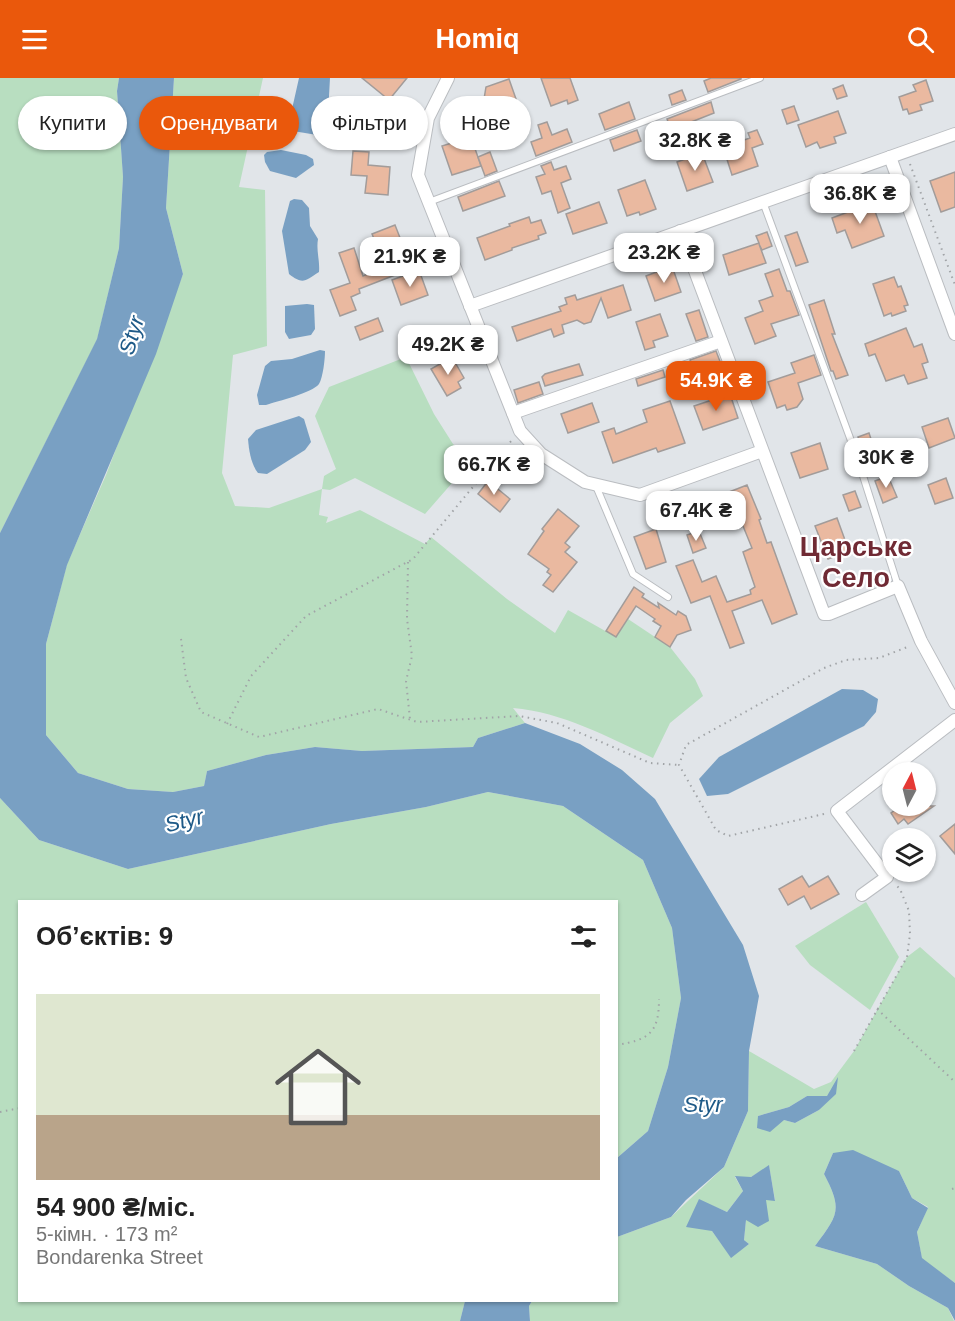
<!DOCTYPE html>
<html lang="uk">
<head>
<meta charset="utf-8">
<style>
  :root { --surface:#fff; --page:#f2f2f2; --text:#222; --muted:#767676; --accent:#ea580c }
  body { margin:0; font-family:Helvetica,sans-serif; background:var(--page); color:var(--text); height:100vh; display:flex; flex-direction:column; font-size:22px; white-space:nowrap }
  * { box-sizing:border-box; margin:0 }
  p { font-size:20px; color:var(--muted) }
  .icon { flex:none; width:33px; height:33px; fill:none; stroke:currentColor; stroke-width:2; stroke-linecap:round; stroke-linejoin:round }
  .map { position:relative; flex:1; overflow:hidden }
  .details { position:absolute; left:18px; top:822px; width:600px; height:402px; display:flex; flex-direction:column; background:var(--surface); border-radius:0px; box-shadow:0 2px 4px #0004 }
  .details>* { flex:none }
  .hud { position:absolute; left:18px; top:18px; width:600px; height:54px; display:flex; gap:12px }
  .needle { width:39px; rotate:7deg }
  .fabs { position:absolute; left:882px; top:684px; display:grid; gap:12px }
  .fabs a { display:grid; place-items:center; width:54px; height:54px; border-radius:50%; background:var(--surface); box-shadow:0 2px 4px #0004; font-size:30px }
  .price { position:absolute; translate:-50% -51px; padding:0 14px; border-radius:12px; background:#fff; color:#222; font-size:20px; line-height:39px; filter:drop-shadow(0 2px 3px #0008) }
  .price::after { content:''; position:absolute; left:50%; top:36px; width:18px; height:14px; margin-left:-9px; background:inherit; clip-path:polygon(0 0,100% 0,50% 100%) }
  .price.current { background:var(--accent); color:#fff }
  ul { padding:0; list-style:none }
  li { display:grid; align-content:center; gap:12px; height:318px; padding:0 18px }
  li span { display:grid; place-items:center; height:186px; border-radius:0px; color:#555 }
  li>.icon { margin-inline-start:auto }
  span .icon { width:108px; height:108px; fill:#fffc; stroke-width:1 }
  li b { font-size:26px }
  h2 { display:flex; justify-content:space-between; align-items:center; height:72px; padding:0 18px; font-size:26px }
  .chip { padding:0 21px; border-radius:27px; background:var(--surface); box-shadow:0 2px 4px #0004; font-size:21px; line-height:54px }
  .chip.current { background:var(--accent); color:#fff }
  header { display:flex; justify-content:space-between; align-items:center; height:78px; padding:0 18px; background:var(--accent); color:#fff; font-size:27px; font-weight:600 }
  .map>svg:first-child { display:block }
</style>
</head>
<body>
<header><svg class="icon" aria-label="menu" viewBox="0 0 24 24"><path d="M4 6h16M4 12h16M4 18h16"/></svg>Homiq<svg class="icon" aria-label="search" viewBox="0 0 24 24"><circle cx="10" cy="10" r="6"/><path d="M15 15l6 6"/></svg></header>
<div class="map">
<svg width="955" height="1243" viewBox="0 0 955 1243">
  <rect width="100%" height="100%" fill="#e1e5e9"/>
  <g fill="#b8dec0" fill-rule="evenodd">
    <polygon points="0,0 119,0 117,13 123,99 119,170 97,262 0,455"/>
    <path d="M174 0H263L239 109 265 112 267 268 233 277 222 395 235 428 269 430 322 411 324 398 336 391 315 338 329 309 406 279 434 336 453 366 473 381 425 436 355 400 330 412 322 411 319 437 328 439 326 445 360 432 425 466 431 459 507 521 555 555 568 532 616 559 628 541 670 569 695 601 703 618 670 645 653 680C608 659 562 634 513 630L525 645 478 660 473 669 362 673 315 669 266 677 207 693 204 708 173 714 128 711 78 695 46 657V566L67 486 106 397 183 196 166 130Z"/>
    <polygon points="488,714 563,728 643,782 672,850 681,920 668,989 648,1053 617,1080 616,824 20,824 20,1222 465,1223 460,1243 0,1243 0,720 39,762 128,791 331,746 426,729"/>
    <polygon points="866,824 899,879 870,932 810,887 795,868"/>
    <path d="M920 869 955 900V1205L922 1181 917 1154 928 1129 912 1120 899 1093 833 1075 824 1096C843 1132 838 1137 815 1168L877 1186 909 1208 948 1230 954 1243H530L529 1228 532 1223 616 1222 617 1159 671 1139 724 1089 748 1033 749 973 814 1011 831 1004 854 973 907 879ZM837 1001 819 1032 795 1045 784 1042 758 1038 789 1029 807 1018H827ZM769 1088 775 1122H766L746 1141 744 1162 749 1166 731 1179 712 1153 699 1122 727 1134 743 1113 735 1099H751Z"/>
  </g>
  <g fill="#79a0c3">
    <polygon points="119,0 174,0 166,130 183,196 156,276 67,487 46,566 46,657 78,695 128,711 173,714 204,708 207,693 266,677 315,669 362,673 473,669 478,660 525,645 580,666 622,692 655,721 743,867 759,918 749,973 748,1033 724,1089 686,1122 671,1139 617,1159 617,1080 648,1053 668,989 681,920 672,850 643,782 563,728 488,714 426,729 331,746 128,791 39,762 0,720 0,455 97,261 119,170 123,99 117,13"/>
    <polygon points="299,0 330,0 327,54 323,58 287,52 283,48 290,40"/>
    <polygon points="281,72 306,77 313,81 314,87 296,100 270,93 265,84 264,77 267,74"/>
    <path d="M294 121 302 122 309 130 310 148 318 161C316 173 320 182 319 194 305 203 303 207 289 196L282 153 290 123Z"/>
    <polygon points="307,226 314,227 315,251 311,257 289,261 285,254 285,228"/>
    <path d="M320 272 325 273C325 281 323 299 319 306 312 315 278 323 266 327H259L257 317 265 288 271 283 292 281Z"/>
    <path d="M299 338 304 341 311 364 305 372 267 396 258 395C251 386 249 373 248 361L256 352Z"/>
    <polygon points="842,611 863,612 878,621 876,634 864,648 728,716 707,718 699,701 719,679"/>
    <polygon points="838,999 836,1016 819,1032 795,1045 784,1042 770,1054 757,1050 758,1038 789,1029 807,1018 827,1018"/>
    <path d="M853 1072 899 1093 912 1120 928 1130 917 1154 922 1180 955 1205V1243L948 1230 909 1208 877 1186 815 1168C838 1137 843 1132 824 1096L833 1075Z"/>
    <polygon points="769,1087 775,1123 766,1122 769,1143 758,1149 746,1142 744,1162 749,1166 731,1180 712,1153 686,1149 699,1121 727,1134 743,1113 735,1098 751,1099"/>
    <polygon points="465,1223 532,1223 529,1228 530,1243 460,1243"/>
  </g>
  <g fill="#eab9a0" stroke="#a29c9a" stroke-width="1.5">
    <polygon points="362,0 407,0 389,22"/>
    <polygon points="541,0 570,0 578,22 568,26 567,22 551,28"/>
    <polygon points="711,0 741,0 741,1 708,14 704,3"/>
    <polygon points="509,1 523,41 495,51 484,21 486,9"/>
    <polygon points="926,2 933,23 920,27 922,32 909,36 907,31 903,32 899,19 916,13 913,7"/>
    <polygon points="843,7 847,18 837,21 833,11"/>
    <polygon points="682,12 686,22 672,27 669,17"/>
    <polygon points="629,24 635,41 605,52 599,36"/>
    <polygon points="711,24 714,35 671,52 667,41"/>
    <polygon points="794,28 799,42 787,46 782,32"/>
    <polygon points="838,33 846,55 834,59 836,65 820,70 817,64 806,69 798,47"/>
    <polygon points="547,44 552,57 567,51 572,64 536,78 531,64 542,60 538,47"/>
    <polygon points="637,52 641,63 614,73 610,62"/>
    <polygon points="757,52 763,66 752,70 758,88 732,97 723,69 750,60 748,55"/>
    <polygon points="471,59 481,88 452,97 442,68"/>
    <polygon points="353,73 369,74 368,87 390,89 388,117 365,115 367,98 351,97"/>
    <polygon points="490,74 497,93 485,98 478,79"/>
    <polygon points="702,75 713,104 687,113 677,84"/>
    <polygon points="551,84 554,92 566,88 571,101 561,105 570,130 558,135 551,113 542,116 536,99 545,96 541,88"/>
    <polygon points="955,94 955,129 941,134 930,103"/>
    <polygon points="645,102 656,131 640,137 639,134 627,138 618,112"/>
    <polygon points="499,103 505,118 463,133 458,119"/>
    <polygon points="599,124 607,145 573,156 566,136"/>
    <polygon points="872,125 884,158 852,170 845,152 837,155 832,140"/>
    <polygon points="529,139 531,145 541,142 546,155 538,158 539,161 512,170 512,172 485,182 477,160 510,148 509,146"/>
    <polygon points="395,147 404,170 381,178 372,156"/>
    <polygon points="767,154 772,168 762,172 759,166 766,185 729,197 723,177 759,165 756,158"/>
    <polygon points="797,154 808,184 796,188 785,158"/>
    <polygon points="354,170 363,198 391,186 395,197 359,211 360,215 351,219 356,232 340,238 330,212 350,205 339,175"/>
    <polygon points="672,188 681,214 655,223 646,198"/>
    <polygon points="779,191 787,213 790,213 799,237 771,246 776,258 755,266 745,240 763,233 759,223 773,218 765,196"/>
    <polygon points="419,192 428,217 401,227 392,202"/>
    <polygon points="894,199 898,209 901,208 908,227 904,228 906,233 892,238 891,235 884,238 873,206"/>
    <polygon points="623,207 631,232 608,240 601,220 591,244 584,246 577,242 562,247 564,255 554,259 551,251 517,263 512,249 561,233 559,229 567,226 565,220 575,217 577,222"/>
    <polygon points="824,222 835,256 832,256 848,297 836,301 833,293 831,293 809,227"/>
    <polygon points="699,232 708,259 696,263 686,236"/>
    <polygon points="660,236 668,258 653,263 655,269 645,272 636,244"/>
    <polygon points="378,240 383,253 360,262 355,249"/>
    <polygon points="906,250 914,269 922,266 928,284 922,286 927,300 908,306 904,297 886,303 875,276 869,278 865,266"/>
    <polygon points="716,273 721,286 695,296 690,282"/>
    <polygon points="814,277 821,297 798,305 803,321 797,329 787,332 785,327 777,330 768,304 795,295 791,285"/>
    <polygon points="452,279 464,300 458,304 461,310 447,318 431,291"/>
    <polygon points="579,286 583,297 545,308 542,299 545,296"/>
    <polygon points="663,292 665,299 638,308 636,301"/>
    <polygon points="539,304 543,316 518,325 514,312"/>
    <polygon points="730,316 738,340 703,352 694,328"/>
    <polygon points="670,323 685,365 658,374 656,370 613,385 602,354 614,350 616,356 647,344 643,332"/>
    <polygon points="592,325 599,344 568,355 561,336"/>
    <polygon points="948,340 955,360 929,370 922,349"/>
    <polygon points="869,355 872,364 861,368 858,359"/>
    <polygon points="820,365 828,391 800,400 791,375"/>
    <polygon points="888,398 897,419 883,425 875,403"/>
    <polygon points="946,400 953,420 935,426 928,407"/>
    <polygon points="488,403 510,421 500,434 478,416"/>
    <polygon points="747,407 761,441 759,442 767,465 771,464 797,536 772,546 762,522 732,533 744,565 730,570 710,518 691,525 676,488 693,482 702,504 716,498 727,524 751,516 750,512 755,509 743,474 752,470 743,448 737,451 728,428 706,428 724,416"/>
    <polygon points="855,413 861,429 849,433 843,417"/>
    <polygon points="558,431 579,448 565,465 570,469 565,474 577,484 553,514 543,507 551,497 547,494 549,491 528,476 544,453 542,451"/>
    <polygon points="837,440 849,473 828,481 815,448"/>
    <polygon points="656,451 666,484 646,491 634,459"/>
    <polygon points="699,453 706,470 693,475 687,457"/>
    <polygon points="634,509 644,516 642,519 659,530 658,525 676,537 678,533 686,538 691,552 677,557 670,569 655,559 661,548 653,543 655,541 636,528 616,559 606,553"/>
    <polygon points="901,728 934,728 908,746 904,741 898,746 891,735"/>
    <polygon points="955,746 955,776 940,758"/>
    <polygon points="802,798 809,809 828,798 839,816 811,831 804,818 788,827 779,811"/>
  </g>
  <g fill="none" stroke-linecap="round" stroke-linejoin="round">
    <defs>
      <g id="lane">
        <polyline points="429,124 760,0"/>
        <polyline points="763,124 857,379 898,508"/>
        <polyline points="596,408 633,496 668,519"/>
      </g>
      <g id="street">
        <polyline points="448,0 428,40 418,97 520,353 541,376 585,404 640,417 762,373"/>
        <polyline points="890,79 955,256"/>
        <polyline points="680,153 824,536 829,536 898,508 921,563 955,625"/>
        <polyline points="470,228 955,56"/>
        <polyline points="513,335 721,263"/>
        <polyline points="862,817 887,799 837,733 955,642"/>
      </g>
    </defs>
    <use href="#lane" stroke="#babdc1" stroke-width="8"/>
    <use href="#street" stroke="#babdc1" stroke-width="14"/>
    <g stroke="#a1a4a7" stroke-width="2" stroke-dasharray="1.5 4.5" stroke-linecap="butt">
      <polyline points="910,86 955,207"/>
      <polyline points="408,484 407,541 412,578 406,603 410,641"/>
      <polyline points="181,561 186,600 201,634 259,659 378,631 417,644 519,638 557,645 650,685 679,687"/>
      <polyline points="227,646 251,598 306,538 413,481 512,362"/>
      <polyline points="824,736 728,758 716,752 679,687 686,667 824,590 846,582 879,580 910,568"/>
      <polyline points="877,931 955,1004"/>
      <path d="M616 967C649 962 659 955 659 921"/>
      <polyline points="854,973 907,879 910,856 909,833 900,811 896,807"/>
      <polyline points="0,1034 20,1030"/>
      <polyline points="952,1111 955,1110"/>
    </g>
    <use href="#lane" stroke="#fff" stroke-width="6"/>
    <use href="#street" stroke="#fff" stroke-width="12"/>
  </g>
  <g text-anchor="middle" stroke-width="4.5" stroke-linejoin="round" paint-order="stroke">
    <g font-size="22" font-style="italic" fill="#1e5a88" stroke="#fff">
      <text transform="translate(131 257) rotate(-73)" y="8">Styr</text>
      <text transform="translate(184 742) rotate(-14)" y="8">Styr</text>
      <text x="703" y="1034">Styr</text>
    </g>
    <g font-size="27" font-weight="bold" fill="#702a34" stroke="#fff">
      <text x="856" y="478">Царське<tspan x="856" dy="31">Село</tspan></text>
    </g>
  </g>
</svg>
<div class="fabs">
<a><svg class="needle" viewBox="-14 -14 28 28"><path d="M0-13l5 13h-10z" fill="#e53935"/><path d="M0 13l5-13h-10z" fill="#767676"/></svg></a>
<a><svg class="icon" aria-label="layers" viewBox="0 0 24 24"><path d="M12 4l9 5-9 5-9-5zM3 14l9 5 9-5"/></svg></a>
</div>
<b class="price" style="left:695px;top:94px">32.8K ₴</b>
<b class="price" style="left:860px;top:147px">36.8K ₴</b>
<b class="price" style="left:664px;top:206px">23.2K ₴</b>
<b class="price" style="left:410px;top:210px">21.9K ₴</b>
<b class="price" style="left:448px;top:298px">49.2K ₴</b>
<b class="price current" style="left:716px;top:334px">54.9K ₴</b>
<b class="price" style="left:886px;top:411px">30K ₴</b>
<b class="price" style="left:494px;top:418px">66.7K ₴</b>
<b class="price" style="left:696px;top:464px">67.4K ₴</b>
<div class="hud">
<a class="chip">Купити</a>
<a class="chip current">Орендувати</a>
<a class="chip">Фільтри</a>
<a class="chip">Нове</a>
</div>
<section class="details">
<h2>Об’єктів: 9<svg class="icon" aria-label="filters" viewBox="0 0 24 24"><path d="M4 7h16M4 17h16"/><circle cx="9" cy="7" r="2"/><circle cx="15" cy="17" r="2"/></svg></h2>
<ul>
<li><span style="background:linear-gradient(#dfe7d0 65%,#b9a48a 0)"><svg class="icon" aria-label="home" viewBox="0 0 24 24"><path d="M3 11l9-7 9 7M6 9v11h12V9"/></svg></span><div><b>54 900 ₴/міс.</b><p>5-кімн. · 173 m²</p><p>Bondarenka Street</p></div></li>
</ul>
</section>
</div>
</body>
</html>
